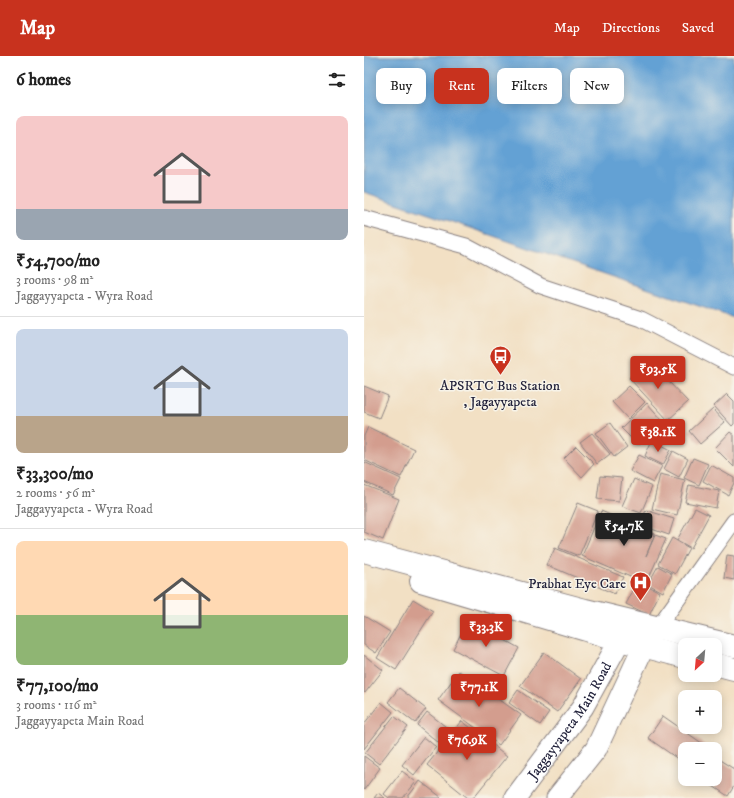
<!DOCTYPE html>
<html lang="en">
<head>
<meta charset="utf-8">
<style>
  :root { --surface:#fff; --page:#f6f6f6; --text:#222; --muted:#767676; --line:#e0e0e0; --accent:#c8321e }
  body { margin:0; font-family:"IM FELL DW Pica",serif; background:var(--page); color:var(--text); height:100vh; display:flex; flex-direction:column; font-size:15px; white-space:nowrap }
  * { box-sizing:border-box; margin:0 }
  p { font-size:13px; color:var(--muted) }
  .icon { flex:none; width:22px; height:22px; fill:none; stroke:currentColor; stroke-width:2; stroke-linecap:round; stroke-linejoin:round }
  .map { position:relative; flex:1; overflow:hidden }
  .side { display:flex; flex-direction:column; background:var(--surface); width:364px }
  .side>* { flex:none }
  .top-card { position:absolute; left:12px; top:12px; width:298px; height:36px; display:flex; gap:8px }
  .needle { width:26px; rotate:206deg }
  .buttons { position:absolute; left:314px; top:582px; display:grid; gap:8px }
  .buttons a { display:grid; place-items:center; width:44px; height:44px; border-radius:8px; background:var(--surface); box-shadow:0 2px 10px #0003; font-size:20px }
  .price { position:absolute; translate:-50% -34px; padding:0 9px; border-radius:4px; background:var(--accent); color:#fff; font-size:13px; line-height:26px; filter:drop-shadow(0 1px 2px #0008) }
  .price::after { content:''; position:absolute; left:50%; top:24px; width:12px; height:9px; margin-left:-6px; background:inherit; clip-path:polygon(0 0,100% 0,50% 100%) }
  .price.on { background:#222; color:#fff }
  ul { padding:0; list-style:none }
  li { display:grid; align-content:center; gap:8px; height:212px; padding:0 16px }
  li+li { border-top:1px solid var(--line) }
  li span { display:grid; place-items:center; height:124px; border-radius:8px; color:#555 }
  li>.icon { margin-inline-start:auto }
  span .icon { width:72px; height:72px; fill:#fffc; stroke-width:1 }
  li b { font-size:17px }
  h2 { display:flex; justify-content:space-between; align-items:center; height:48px; padding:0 16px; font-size:17px }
  .pill { padding:0 14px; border-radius:8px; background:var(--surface); box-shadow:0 2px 10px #0003; font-size:14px; line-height:36px }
  .pill.on { background:var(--accent); color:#fff }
  header { display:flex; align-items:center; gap:24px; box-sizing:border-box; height:56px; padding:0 20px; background:var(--accent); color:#fff }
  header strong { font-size:19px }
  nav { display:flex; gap:22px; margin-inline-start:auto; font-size:14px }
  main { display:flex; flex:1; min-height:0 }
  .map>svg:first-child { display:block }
</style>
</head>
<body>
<header>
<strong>Map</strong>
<nav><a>Map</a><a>Directions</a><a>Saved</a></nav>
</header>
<main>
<section class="side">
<h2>6 homes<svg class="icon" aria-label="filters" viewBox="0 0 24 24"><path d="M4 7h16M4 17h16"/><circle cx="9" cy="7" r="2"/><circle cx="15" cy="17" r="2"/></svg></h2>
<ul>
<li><span style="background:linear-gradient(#f6c9c9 75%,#9aa5b1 0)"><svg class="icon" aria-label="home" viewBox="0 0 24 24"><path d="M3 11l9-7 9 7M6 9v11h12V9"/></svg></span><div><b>₹54,700/mo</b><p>3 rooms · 98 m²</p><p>Jaggayyapeta - Wyra Road</p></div></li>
<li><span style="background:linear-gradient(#c9d6e8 70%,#b9a48a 0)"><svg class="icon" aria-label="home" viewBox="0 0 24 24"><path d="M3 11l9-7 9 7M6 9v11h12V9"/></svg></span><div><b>₹33,300/mo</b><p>2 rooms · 56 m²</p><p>Jaggayyapeta - Wyra Road</p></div></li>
<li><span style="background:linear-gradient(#ffd9b3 60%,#8fb573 0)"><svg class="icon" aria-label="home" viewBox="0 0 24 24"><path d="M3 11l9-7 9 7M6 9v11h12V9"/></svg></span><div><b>₹77,100/mo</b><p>3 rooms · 116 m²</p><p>Jaggayyapeta Main Road</p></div></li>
</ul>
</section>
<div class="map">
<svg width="370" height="742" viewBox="0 0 370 742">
  <rect width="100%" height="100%" fill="#f7f3e8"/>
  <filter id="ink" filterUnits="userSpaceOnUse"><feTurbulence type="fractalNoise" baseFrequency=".025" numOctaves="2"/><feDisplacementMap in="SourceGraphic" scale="8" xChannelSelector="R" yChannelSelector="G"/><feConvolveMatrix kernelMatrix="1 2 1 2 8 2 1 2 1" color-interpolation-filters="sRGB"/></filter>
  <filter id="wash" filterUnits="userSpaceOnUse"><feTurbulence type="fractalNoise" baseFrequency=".012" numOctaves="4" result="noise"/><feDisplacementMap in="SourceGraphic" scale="16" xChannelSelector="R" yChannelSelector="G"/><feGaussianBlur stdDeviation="0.9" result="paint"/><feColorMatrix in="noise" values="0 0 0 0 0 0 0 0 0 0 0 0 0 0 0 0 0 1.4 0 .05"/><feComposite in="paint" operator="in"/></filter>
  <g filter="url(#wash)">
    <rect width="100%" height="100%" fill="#f2e0c4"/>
    <polygon fill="#63a1d4" stroke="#426288" points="0,0 370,0 370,262 0,136"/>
    <g id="blocks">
      <g fill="#d39d8e">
        <polygon points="284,304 324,346 304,364 265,322"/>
        <polygon points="0,330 24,340 15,362 0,356"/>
        <polygon points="265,330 281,346 264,363 248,346"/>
        <polygon points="363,338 370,345 370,368 368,370 350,350"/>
        <polygon points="283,347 299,365 274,389 257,372"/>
        <polygon points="349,353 361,366 336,388 325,375"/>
        <polygon points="246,367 263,391 250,401 232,377"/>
        <polygon points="4,371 50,393 37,421 0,404 0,380"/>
        <polygon points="366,376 370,379 370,411 351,392"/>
        <polygon points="228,377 246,398 233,408 216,386"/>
        <polygon points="288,384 307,394 299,409 281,400"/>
        <polygon points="212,390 230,408 218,421 200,402"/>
        <polygon points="309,395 324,403 315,421 300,413"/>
        <polygon points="275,399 298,410 289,427 266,415"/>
        <polygon points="329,402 344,408 335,429 320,422"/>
        <polygon points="0,406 37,423 29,439 0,426"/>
        <polygon points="347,409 370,422 370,427 364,439 339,425"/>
        <polygon points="296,418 321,424 313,459 288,453"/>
        <polygon points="236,420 258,422 255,445 233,443"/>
        <polygon points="270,423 288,431 277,457 258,450"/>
        <polygon points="0,429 35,443 19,484 0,476"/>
        <polygon points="325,429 355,435 352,452 321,446"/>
        <polygon points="214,447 234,455 215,500 195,492"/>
        <polygon points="331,452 345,459 327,492 313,484"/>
        <polygon points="282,454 310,463 305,479 276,469"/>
        <polygon points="237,455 291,478 282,500 291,479 302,483 283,526 272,521 271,523 218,500"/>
        <polygon points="308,482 325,492 311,518 294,508"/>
        <polygon points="191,492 259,521 251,538 183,509"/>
        <polygon points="363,499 370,500 370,524 360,522"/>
        <polygon points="294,510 308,518 299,536 284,528"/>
        <polygon points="274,525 296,536 285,559 262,548"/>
        <polygon points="49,543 69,555 32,614 13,602"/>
        <polygon points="0,560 26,576 12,597 0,589"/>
        <polygon points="104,564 155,592 140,620 89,593"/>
        <polygon points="180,596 217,623 193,656 156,630"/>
        <polygon points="0,599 19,614 1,637 0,636"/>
        <polygon points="95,615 157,659 135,689 74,644"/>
        <polygon points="35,632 62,653 51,667 24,646"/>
        <polygon points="154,634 185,656 176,669 145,647"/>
        <polygon points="17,646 29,656 0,693 0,668"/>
        <polygon points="63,656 86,674 75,687 53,669"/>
        <polygon points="30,660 44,671 15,708 1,697"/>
        <polygon points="299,660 342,690 340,693 321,693 321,708 284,682"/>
        <polygon points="98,665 143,700 109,742 104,742 63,709"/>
        <polygon points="60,681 72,691 50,719 38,709"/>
        <polygon points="0,700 16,712 0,734"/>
        <polygon points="351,701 370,713 370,730 364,740 338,723 351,723"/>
        <polygon points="38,715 52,726 39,742 25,742 20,738"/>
        <polygon points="56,725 77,741 76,742 43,742"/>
        <polygon points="14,737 21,742 10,742"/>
      </g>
    </g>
  </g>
  <g filter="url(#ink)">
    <use href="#blocks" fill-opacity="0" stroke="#8a8180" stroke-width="1"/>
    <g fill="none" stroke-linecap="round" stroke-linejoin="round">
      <defs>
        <g id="minor">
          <polyline points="0,162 102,190 177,230 277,263 370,311"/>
          <polyline points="289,578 370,465"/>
        </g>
        <g id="secondary">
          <path id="s1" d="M151 742 219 651 256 584"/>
          <polyline points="193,742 232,693 280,590"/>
        </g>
        <g id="primary">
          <polyline points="0,495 221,554 370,590"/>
          <polyline points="57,525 256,584 321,601"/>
          <polyline points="351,608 370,613"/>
        </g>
      </defs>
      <use href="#minor" stroke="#8a8180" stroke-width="17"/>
      <use href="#secondary" stroke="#8a8180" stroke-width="23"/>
      <use href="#primary" stroke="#8a8180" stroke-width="24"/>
      <use href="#minor" stroke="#fff" stroke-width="15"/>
      <use href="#secondary" stroke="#fff" stroke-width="21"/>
      <use href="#primary" stroke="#fff" stroke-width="22"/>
    </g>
  </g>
  <defs>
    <symbol id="bus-pin" viewBox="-11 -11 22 30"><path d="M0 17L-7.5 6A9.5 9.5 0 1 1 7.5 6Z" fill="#c8321e" stroke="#f7f3e8"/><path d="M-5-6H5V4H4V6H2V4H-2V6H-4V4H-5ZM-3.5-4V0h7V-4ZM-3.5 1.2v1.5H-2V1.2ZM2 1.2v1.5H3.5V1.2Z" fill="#fff"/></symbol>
    <symbol id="hospital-pin" viewBox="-11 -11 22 30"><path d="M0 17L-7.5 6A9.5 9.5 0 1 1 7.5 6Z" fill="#c8321e" stroke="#f7f3e8"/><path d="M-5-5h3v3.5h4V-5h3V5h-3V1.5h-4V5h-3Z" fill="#fff"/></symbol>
  </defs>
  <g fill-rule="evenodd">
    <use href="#bus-pin" x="124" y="288" width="25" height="34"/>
    <use href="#hospital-pin" x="264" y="514" width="25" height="34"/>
  </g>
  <g text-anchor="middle" stroke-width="3" stroke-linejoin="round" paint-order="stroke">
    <g font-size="14" fill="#22223b" stroke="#f7f3e8">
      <text x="136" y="334">APSRTC Bus Station<tspan x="136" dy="16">, Jagayyapeta</tspan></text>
      <text x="262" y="532" text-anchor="end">Prabhat Eye Care</text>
    </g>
    <g font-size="14" fill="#22223b" stroke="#f7f3e8">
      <text dy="5" stroke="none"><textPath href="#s1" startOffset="95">Jaggayyapeta Main Road</textPath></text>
    </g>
  </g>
</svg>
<div class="buttons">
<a><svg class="needle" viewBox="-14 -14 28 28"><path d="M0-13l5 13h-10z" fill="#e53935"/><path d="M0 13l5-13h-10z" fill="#767676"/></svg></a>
<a>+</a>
<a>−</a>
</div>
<b class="price" style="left:294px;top:334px">₹93.5K</b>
<b class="price" style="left:294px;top:397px">₹38.1K</b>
<b class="price on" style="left:260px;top:491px">₹54.7K</b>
<b class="price" style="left:122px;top:592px">₹33.3K</b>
<b class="price" style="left:115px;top:652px">₹77.1K</b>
<b class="price" style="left:103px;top:705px">₹76.9K</b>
<div class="top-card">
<a class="pill">Buy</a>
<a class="pill on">Rent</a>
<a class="pill">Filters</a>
<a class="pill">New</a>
</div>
</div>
</main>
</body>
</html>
